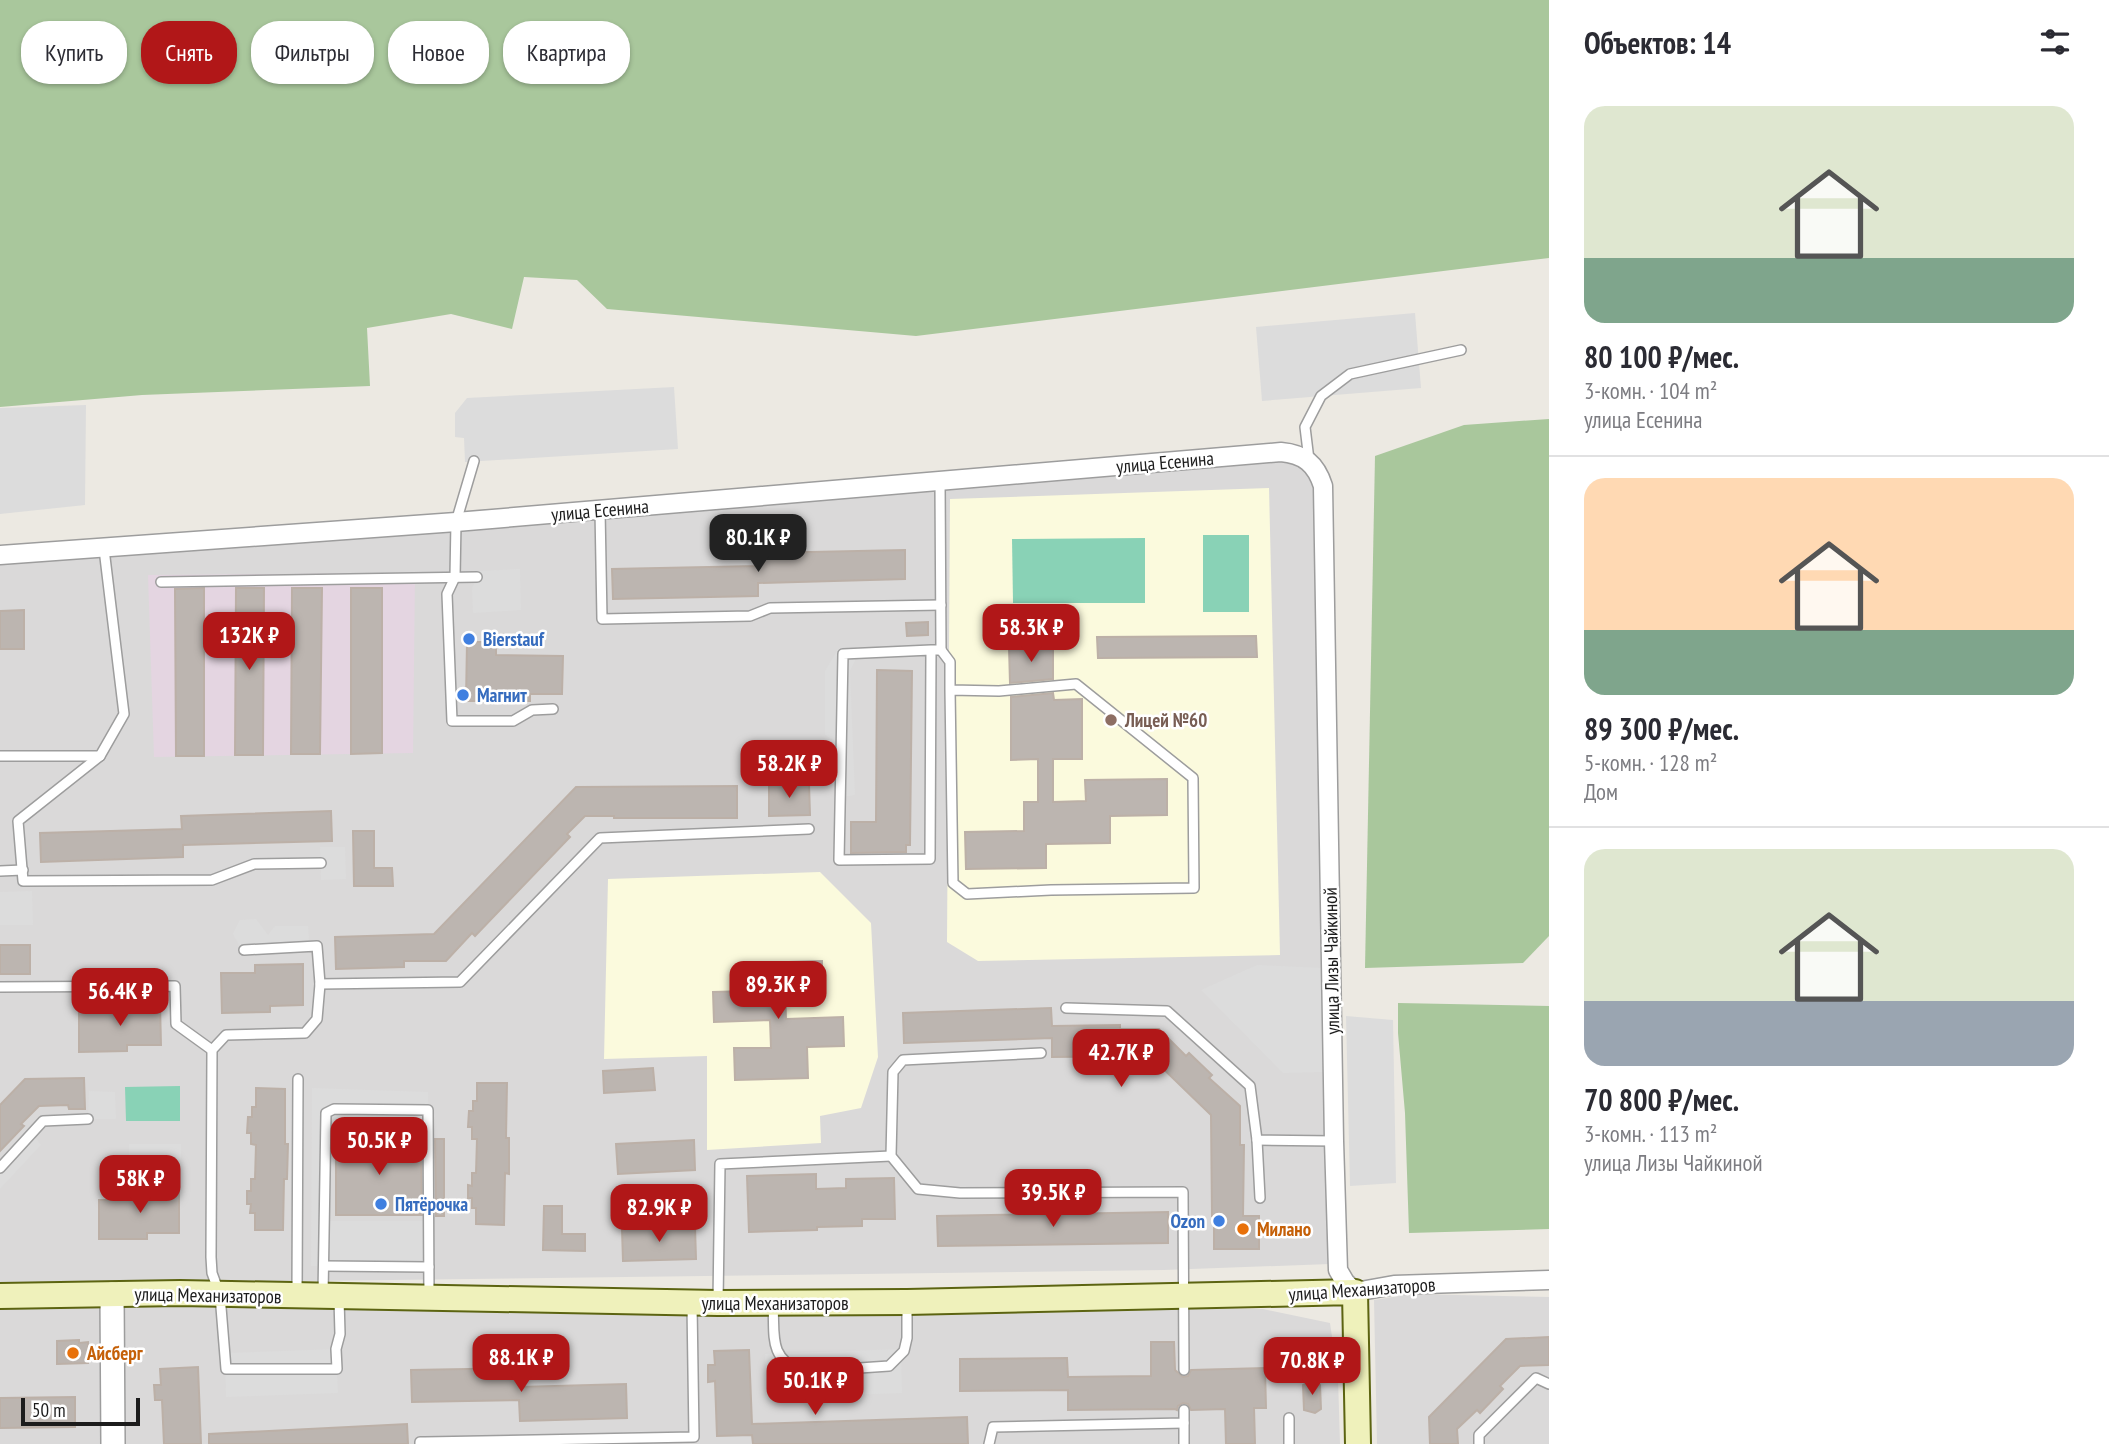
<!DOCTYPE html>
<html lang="ru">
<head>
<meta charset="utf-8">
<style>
  :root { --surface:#fff; --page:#f2f2f3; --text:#2b2b33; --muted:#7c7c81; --line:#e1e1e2; --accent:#b11718 }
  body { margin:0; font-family:"PT Sans Narrow",sans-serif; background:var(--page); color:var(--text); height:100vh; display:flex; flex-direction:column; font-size:26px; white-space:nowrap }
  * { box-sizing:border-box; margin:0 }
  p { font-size:23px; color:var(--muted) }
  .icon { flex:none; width:38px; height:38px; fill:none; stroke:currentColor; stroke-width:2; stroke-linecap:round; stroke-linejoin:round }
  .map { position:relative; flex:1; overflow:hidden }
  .sheet { display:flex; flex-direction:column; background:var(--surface); width:560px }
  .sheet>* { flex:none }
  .banner { position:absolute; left:21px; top:21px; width:665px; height:63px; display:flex; gap:14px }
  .scale { position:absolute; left:21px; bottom:18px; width:119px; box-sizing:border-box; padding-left:7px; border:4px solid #1c1c1c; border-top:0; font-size:19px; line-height:24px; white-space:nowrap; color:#1c1c1c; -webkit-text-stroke:5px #fff; paint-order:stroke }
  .price { position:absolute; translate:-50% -60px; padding:0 16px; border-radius:14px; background:var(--accent); color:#fff; font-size:23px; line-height:46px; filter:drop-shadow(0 2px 4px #0008) }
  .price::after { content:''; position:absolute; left:50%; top:42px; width:21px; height:16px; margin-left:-10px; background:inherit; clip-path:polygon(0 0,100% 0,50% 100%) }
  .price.current { background:#222; color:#fff }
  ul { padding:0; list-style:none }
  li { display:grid; align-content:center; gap:14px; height:371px; padding:0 35px }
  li+li { border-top:2px solid var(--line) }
  li span { display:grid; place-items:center; height:217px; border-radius:21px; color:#555 }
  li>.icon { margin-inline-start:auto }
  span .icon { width:126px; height:126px; fill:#fffc; stroke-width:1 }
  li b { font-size:30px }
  h2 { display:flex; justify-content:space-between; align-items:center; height:84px; padding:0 35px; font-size:30px }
  .chip { padding:0 24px; border-radius:28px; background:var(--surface); box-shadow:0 2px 5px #0004; font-size:24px; line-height:63px }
  .chip.current { background:var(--accent); color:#fff }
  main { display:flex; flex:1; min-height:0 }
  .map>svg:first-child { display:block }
</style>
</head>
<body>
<main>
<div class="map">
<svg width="1549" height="1444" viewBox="0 0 1549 1444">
  <rect width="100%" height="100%" fill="#ece9e2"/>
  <g fill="#dad9d9">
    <polygon points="1277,459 1299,462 1320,491 1330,1264 1164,1270 0,1285 0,561"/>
    <polygon points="1412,1294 1549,1297 1549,1444 1377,1444 1374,1300"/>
    <polygon points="126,1302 1263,1309 1330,1323 1338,1378 1340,1444 0,1444 0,1303"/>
  </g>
  <polygon fill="#e4d5e1" points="415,573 413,753 154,757 148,575"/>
  <g fill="#fbfadd">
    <polygon points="1269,488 1280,955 978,961 947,942 950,499"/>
    <polygon points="820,872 871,923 878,1057 861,1108 820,1116 821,1143 707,1150 707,1056 604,1059 608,879"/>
  </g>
  <g fill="#a9c79c">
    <polygon points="0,0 1549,0 1549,258 916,336 607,309 577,280 524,277 512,329 451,314 367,328 370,386 142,395 0,407"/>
    <polygon points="1549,419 1549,936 1523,963 1365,968 1375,456 1464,425"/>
    <polygon points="1398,1003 1549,1006 1549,1229 1409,1233 1405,1113 1398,1033"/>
  </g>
  <g fill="#89d2b6">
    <rect x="1203" y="535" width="46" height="77"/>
    <polygon points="1145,538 1145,603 1013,603 1012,539"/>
    <polygon points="180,1086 180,1121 126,1121 125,1087"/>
  </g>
  <g fill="#dcdcdc">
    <polygon points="1415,313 1421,388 1262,401 1256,327"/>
    <polygon points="674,387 678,449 465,462 464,438 455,437 455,413 467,398"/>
    <polygon points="86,405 85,505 0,514 0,408"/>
    <polygon points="520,569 521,610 473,613 472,589 479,571"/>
    <polygon points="855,648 855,661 850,671 855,795 835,798 838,743 825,735 825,671 838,649"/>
    <polygon points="320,847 345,847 346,879 321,880"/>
    <polygon points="32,891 33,925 0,925 0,892"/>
    <polygon points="256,919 268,935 275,926 308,926 309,940 239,945 233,934 240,920"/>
    <polygon points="1257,965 1322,968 1322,1072 1283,1073 1201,990"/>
    <polygon points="1346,1016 1393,1020 1396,1183 1350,1186"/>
    <polygon points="312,1088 428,1092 429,1135 327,1134 327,1221 429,1221 429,1267 311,1266"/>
    <polygon points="89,1091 115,1092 116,1119 88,1119"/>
    <polygon points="32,1133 41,1145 0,1189 0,1168"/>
    <polygon points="129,1144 181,1144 181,1160 129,1161"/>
    <polygon points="336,1349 338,1393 226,1397 225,1353"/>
    <polygon points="901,1349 902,1393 766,1398 765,1354"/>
  </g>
  <g fill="#bcb5b0" stroke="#bcb0a7" stroke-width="2">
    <polygon points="905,550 905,579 758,583 758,596 613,599 612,569 757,566 757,553"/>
    <polygon points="204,588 204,756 176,756 175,589"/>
    <polygon points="236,588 264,588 263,755 235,755"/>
    <polygon points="292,588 322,588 320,754 291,754"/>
    <polygon points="351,588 382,588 382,753 351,754"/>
    <polygon points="24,610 24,649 0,649 0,611"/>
    <polygon points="928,622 928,635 907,636 906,623"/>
    <polygon points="1256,636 1257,657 1098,658 1097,637"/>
    <polygon points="467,642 496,642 496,655 563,656 562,694 530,694 530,701 466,701"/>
    <polygon points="1053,646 1053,679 1010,683 1009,647"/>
    <polygon points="877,670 912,671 910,845 906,845 906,852 851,853 851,822 876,822"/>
    <polygon points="1053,693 1054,700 1082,699 1082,759 1053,759 1053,802 1086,801 1085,780 1167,779 1167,815 1110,816 1110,843 1046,844 1046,868 966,869 965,832 1024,831 1024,802 1038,802 1038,759 1011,760 1011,697"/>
    <polygon points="809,784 810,815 769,816 769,785"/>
    <polygon points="737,786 737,818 614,818 614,816 585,816 567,834 570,837 475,936 472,933 446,961 404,961 404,967 336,969 335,937 434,934 576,787"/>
    <polygon points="331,811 332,841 183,845 183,857 41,862 40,833 182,829 181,816"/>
    <polygon points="353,831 374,831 374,868 392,868 393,886 354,886"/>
    <rect x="0" y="945" width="30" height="29"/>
    <polygon points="822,961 822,990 785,991 786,1019 843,1017 844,1046 807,1047 808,1078 735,1080 734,1048 771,1048 770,1020 714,1022 713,992 750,991 749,963"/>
    <polygon points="303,964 303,1005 270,1006 270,1012 222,1013 221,973 255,973 255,965"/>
    <polygon points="112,1004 160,1004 161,1045 127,1045 127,1051 79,1052 79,1012 112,1012"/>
    <polygon points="1051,1008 1052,1026 1120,1025 1120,1029 1159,1029 1186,1056 1189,1053 1212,1075 1209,1078 1240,1106 1240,1145 1244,1145 1243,1216 1259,1216 1259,1249 1214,1249 1214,1216 1212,1216 1211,1115 1150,1056 1052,1057 1052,1038 904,1043 903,1013"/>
    <polygon points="653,1068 655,1090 604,1093 603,1071"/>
    <polygon points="84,1078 85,1109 69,1109 68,1105 39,1106 21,1124 24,1126 0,1151 0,1105 25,1079"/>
    <polygon points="477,1083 507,1083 506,1138 509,1138 509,1174 505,1173 504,1225 476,1224 476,1208 472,1208 472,1198 468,1198 468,1185 472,1186 472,1173 476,1173 477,1139 472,1139 472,1127 468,1127 469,1111 473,1111 473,1101 477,1101"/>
    <polygon points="256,1088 285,1089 285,1144 288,1144 287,1179 284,1179 283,1230 255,1230 255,1213 250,1213 251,1204 247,1204 247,1191 251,1191 251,1179 255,1179 256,1145 251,1144 251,1133 247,1133 248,1117 252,1117 252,1107 256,1107"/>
    <polygon points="336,1138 421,1139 422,1215 336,1215"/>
    <polygon points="435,1139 444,1139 444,1216 436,1216"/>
    <polygon points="694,1140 695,1170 618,1174 616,1144"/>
    <polygon points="816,1174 816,1189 846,1188 846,1179 894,1178 895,1219 862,1219 862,1226 817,1227 817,1230 749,1232 747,1176"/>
    <polygon points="132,1190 179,1190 179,1233 147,1233 147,1239 99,1239 99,1200 132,1200"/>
    <polygon points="544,1206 562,1206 562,1234 585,1234 585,1251 543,1250"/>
    <polygon points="1168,1212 1168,1243 938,1246 937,1216"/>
    <polygon points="695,1227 696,1259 623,1261 622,1229"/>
    <polygon points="1549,1337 1549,1365 1520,1366 1500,1386 1503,1389 1480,1413 1477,1410 1457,1429 1458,1444 1430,1444 1429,1417 1506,1339"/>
    <polygon points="79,1340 79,1343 88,1342 88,1363 57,1364 57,1341"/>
    <polygon points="1151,1342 1174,1342 1175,1370 1183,1377 1188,1376 1191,1370 1265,1368 1266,1408 1254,1408 1255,1444 1226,1444 1225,1409 1191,1410 1188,1404 1183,1403 1178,1406 1177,1410 1175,1409 1068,1410 1068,1390 960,1391 960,1359 1067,1358 1068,1377 1151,1376"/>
    <polygon points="749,1350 752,1424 967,1417 968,1444 753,1444 752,1435 717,1436 715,1381 708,1382 708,1365 715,1365 714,1351"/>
    <polygon points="198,1367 201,1444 164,1444 162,1400 155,1400 154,1385 161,1385 160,1369"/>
    <polygon points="519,1368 519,1387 626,1384 627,1418 520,1421 519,1400 412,1402 411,1370"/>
    <polygon points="1309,1382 1315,1382 1320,1385 1321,1409 1315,1413 1304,1410 1303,1385"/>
    <polygon points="75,1397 75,1427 0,1428 0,1398"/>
    <polygon points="407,1424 408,1444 209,1444 209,1434"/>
  </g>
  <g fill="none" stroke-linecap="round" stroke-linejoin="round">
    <defs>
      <g id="service">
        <polyline points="1309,460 1305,427 1321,396 1350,374 1461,350"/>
        <polyline points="474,461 456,522 455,577 447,594 452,721 513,721 532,710 553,709"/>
        <polyline points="600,510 602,619 750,616 770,608 941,605"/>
        <polyline points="104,549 124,714 100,756 18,821 23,881 212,880 254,864 321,863"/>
        <polyline points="161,582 477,577"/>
        <polyline points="931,650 843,654 839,860 930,859 931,650 941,650 940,481"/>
        <polyline points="941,650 950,662 950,690 953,883 967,894 1051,890 1194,888 1193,778 1076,684 999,691 950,690"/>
        <polyline points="0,756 100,756"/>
        <polyline points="0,871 23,870"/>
        <polyline points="244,950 317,946 320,984 460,982 600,838 809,829"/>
        <polyline points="320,984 317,1019 305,1033 226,1035 212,1050 211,1257 212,1273 220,1295 226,1369 337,1369 336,1349 340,1334 339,1299"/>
        <polyline points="0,987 175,986 176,1024 212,1050"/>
        <polyline points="1066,1008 1167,1011 1250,1086 1257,1140 1334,1141"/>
        <polyline points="1041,1053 903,1060 893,1072 891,1156 918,1189 960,1193 1183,1192 1184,1370"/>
        <polyline points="1257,1140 1260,1198"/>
        <polyline points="0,1168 43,1121 88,1119"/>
        <polyline points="324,1266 429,1267"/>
        <polyline points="297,1294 298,1079"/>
        <polyline points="323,1295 326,1113 334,1109 428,1110 429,1297"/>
        <polyline points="718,1302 720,1164 891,1156"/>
        <path d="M773 1305C775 1337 768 1356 801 1372L889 1366 904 1351 907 1338V1302"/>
        <polyline points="1289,1418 1289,1444"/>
        <polyline points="1184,1423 1184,1444"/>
        <polyline points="420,1444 420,1442 425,1442 694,1437 692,1305"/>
        <polyline points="989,1444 993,1427 1184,1423 1184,1410"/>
        <polyline points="1479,1444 1479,1435 1536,1378 1549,1384"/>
      </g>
      <path id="minor" d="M0 555 456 522 1281 452C1304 454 1316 464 1323 486L1334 1141 1338 1270 1345 1282 1355 1292 1394 1285 1549 1280"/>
      <polyline id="tertiary" points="112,1294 113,1444"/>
      <polyline id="secondary" points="0,1296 180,1293 718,1303 907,1302 1355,1292 1358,1444"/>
    </defs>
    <use href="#service" stroke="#9d9d9d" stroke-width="12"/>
    <use href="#minor" stroke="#9d9d9d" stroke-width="21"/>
    <use href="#tertiary" stroke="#9d9d9d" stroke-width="26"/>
    <use href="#secondary" stroke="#5c6411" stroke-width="28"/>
    <use href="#service" stroke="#fff" stroke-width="9"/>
    <use href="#minor" stroke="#fff" stroke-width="18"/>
    <use href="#tertiary" stroke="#fff" stroke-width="23"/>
    <use href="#secondary" stroke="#eff1bb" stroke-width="24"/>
  </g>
  <g fill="#3f7fe0" stroke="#fff" stroke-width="2.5">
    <circle cx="469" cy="639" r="7"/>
    <circle cx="463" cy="695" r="7"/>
    <circle cx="381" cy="1204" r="7"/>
    <circle cx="1219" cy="1221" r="7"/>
  </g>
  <circle fill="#8d6e63" stroke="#fff" stroke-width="2.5" cx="1111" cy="720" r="7"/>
  <g fill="#e8710a" stroke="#fff" stroke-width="2.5">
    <circle cx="1243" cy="1229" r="7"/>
    <circle cx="73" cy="1353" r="7"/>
  </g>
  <g text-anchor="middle" stroke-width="5" stroke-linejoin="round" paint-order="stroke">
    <g font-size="19" fill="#1c1c1c" stroke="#fff">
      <text transform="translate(1165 462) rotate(-5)" y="7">улица Есенина</text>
      <text transform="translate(600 510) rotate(-5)" y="7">улица Есенина</text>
      <text transform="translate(1331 961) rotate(-91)" y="7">улица Лизы Чайкиной</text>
      <text transform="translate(1362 1289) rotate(-4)" y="7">улица Механизаторов</text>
      <text transform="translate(208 1295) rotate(1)" y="7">улица Механизаторов</text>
      <text x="775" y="1310">улица Механизаторов</text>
    </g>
    <g font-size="19" font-weight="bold" fill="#366cbe" stroke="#fff" text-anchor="start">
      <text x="483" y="646">Bierstauf</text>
      <text x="477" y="702">Магнит</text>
      <text x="395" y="1211">Пятёрочка</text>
      <text x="1205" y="1228" text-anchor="end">Ozon</text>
    </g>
    <g font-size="19" font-weight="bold" fill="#785e54" stroke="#fff" text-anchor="start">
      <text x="1125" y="727">Лицей №60</text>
    </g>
    <g font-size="19" font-weight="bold" fill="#c56008" stroke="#fff" text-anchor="start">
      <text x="1257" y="1236">Милано</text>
      <text x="87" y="1360">Айсберг</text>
    </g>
  </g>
</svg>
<div class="scale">50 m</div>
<b class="price current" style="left:758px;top:574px">80.1K ₽</b>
<b class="price" style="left:1031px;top:664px">58.3K ₽</b>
<b class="price" style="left:249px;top:672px">132K ₽</b>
<b class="price" style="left:789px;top:800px">58.2K ₽</b>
<b class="price" style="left:778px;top:1021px">89.3K ₽</b>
<b class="price" style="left:120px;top:1028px">56.4K ₽</b>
<b class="price" style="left:1121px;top:1089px">42.7K ₽</b>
<b class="price" style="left:379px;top:1177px">50.5K ₽</b>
<b class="price" style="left:140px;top:1215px">58K ₽</b>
<b class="price" style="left:1053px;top:1229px">39.5K ₽</b>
<b class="price" style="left:659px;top:1244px">82.9K ₽</b>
<b class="price" style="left:521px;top:1394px">88.1K ₽</b>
<b class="price" style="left:1312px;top:1397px">70.8K ₽</b>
<b class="price" style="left:815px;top:1417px">50.1K ₽</b>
<div class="banner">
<a class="chip">Купить</a>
<a class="chip current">Снять</a>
<a class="chip">Фильтры</a>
<a class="chip">Новое</a>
<a class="chip">Квартира</a>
</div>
</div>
<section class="sheet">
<h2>Объектов: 14<svg class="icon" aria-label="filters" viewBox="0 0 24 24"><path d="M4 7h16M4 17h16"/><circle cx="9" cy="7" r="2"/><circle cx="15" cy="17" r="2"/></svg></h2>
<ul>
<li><span style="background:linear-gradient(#dfe7d0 70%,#7fa58c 0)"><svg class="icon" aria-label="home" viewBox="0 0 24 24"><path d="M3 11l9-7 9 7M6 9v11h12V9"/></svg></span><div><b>80 100 ₽/мес.</b><p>3-комн. · 104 m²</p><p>улица Есенина</p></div></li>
<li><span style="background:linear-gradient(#ffd9b3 70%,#7fa58c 0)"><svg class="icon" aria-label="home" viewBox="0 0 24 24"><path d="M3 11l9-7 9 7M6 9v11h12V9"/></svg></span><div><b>89 300 ₽/мес.</b><p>5-комн. · 128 m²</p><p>Дом</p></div></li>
<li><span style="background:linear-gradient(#dfe7d0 70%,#9aa5b1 0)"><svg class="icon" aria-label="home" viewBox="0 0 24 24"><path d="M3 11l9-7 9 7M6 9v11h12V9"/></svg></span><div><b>70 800 ₽/мес.</b><p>3-комн. · 113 m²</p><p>улица Лизы Чайкиной</p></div></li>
</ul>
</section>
</main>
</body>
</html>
